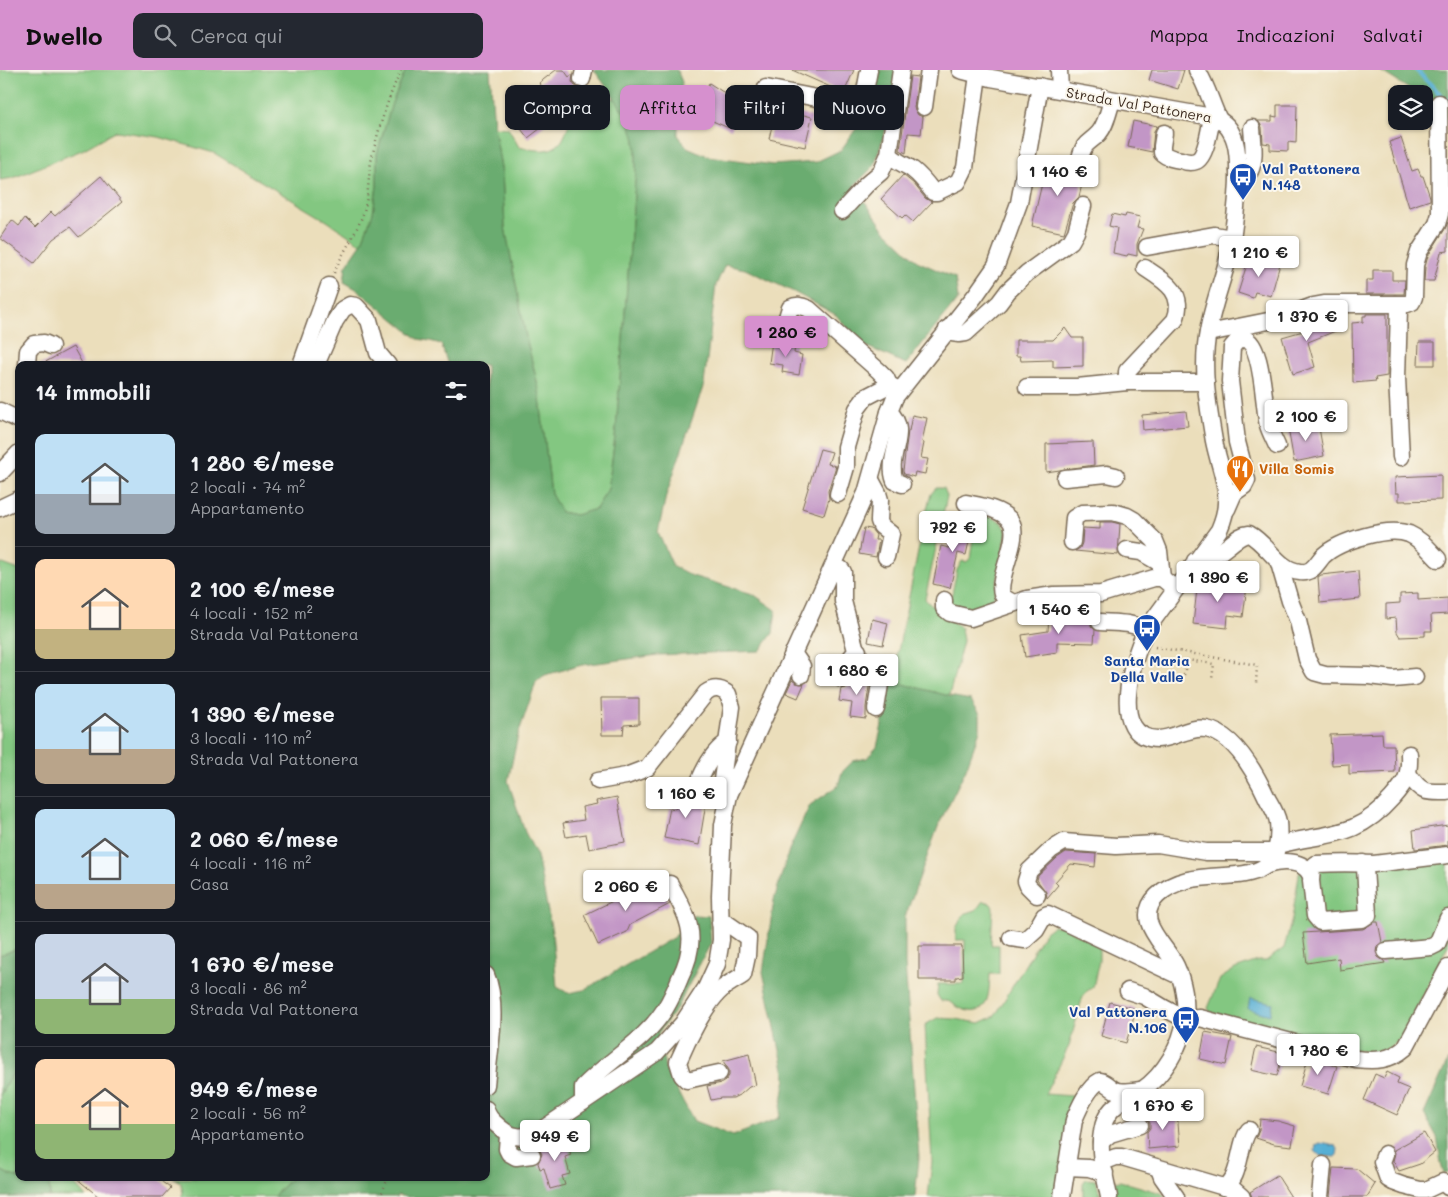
<!DOCTYPE html>
<html lang="it">
<head>
<meta charset="utf-8">
<style>
  :root { --surface:#171b24; --page:#242831; --text:#f1f3f6; --muted:#9ea1a6; --line:#363941; --accent:#d690ce }
  body { margin:0; font-family:Mali,sans-serif; background:var(--page); color:var(--text); height:100vh; display:flex; flex-direction:column; font-size:19px; white-space:nowrap }
  * { box-sizing:border-box; margin:0 }
  p { font-size:16px; color:var(--muted) }
  .icon { flex:none; width:28px; height:28px; fill:none; stroke:currentColor; stroke-width:2; stroke-linecap:round; stroke-linejoin:round }
  .map { position:relative; flex:1; overflow:hidden }
  .sheet { position:absolute; left:15px; top:291px; width:475px; height:820px; display:flex; flex-direction:column; background:var(--surface); border-radius:10px; box-shadow:0 1px 4px #0004 }
  .sheet>* { flex:none }
  .hud { position:absolute; left:505px; top:15px; width:475px; height:45px; display:flex; gap:10px }
  .buttons { position:absolute; left:1388px; top:15px; display:grid; gap:10px }
  .buttons a { display:grid; place-items:center; width:45px; height:45px; border-radius:10px; background:var(--surface); box-shadow:0 1px 4px #0004; font-size:25px }
  .price { position:absolute; translate:-50% -42px; padding:0 11px; border-radius:5px; background:#fff; color:#222; font-size:16px; line-height:32px; filter:drop-shadow(0 1px 2px #0008) }
  .price::after { content:''; position:absolute; left:50%; top:30px; width:15px; height:11px; margin-left:-8px; background:inherit; clip-path:polygon(0 0,100% 0,50% 100%) }
  .price.on { background:var(--accent); color:#111 }
  ul { padding:0; list-style:none }
  li { display:flex; align-items:center; gap:15px; height:125px; padding:0 20px }
  li+li { border-top:1px solid var(--line) }
  li span { display:grid; place-items:center; flex:none; width:140px; height:100px; border-radius:10px; color:#555 }
  li>.icon { margin-inline-start:auto }
  span .icon { width:60px; height:60px; fill:#fffc; stroke-width:1 }
  li b { font-size:21px }
  h2 { display:flex; justify-content:space-between; align-items:center; height:60px; padding:0 20px; font-size:21px }
  .chip { padding:0 18px; border-radius:10px; background:var(--surface); box-shadow:0 1px 4px #0004; font-size:18px; line-height:45px }
  .chip.on { background:var(--accent); color:#111 }
  header { display:flex; align-items:center; gap:30px; box-sizing:border-box; height:70px; padding:0 25px; background:var(--accent); color:#111 }
  header strong { font-size:24px }
  nav { display:flex; gap:28px; margin-inline-start:auto; font-size:18px }
  .search { width:350px; height:45px; background:var(--page); display:flex; align-items:center; gap:12px; box-sizing:border-box; padding:0 18px; border-radius:10px; color:var(--muted); font-size:19px }
  .map>svg:first-child { display:block }
</style>
</head>
<body>
<header>
<strong>Dwello</strong>
<div class="search"><svg class="icon" aria-label="search" viewBox="0 0 24 24"><circle cx="10" cy="10" r="6"/><path d="M15 15l6 6"/></svg>Cerca qui</div>
<nav><a>Mappa</a><a>Indicazioni</a><a>Salvati</a></nav>
</header>
<div class="map">
<svg width="1448" height="1127" viewBox="0 0 1448 1127">
  <rect width="100%" height="100%" fill="#fbf7ec"/>
  <filter id="ink" filterUnits="userSpaceOnUse"><feTurbulence type="fractalNoise" baseFrequency=".02" numOctaves="2"/><feDisplacementMap in="SourceGraphic" scale="10" xChannelSelector="R" yChannelSelector="G"/><feConvolveMatrix kernelMatrix="1 2 1 2 8 2 1 2 1" color-interpolation-filters="sRGB"/></filter>
  <filter id="wash" filterUnits="userSpaceOnUse"><feTurbulence type="fractalNoise" baseFrequency=".0096" numOctaves="4" result="noise"/><feDisplacementMap in="SourceGraphic" scale="20" xChannelSelector="R" yChannelSelector="G"/><feGaussianBlur stdDeviation="1.12" result="paint"/><feColorMatrix in="noise" values="0 0 0 0 0 0 0 0 0 0 0 0 0 0 0 0 0 1.4 0 .05"/><feComposite in="paint" operator="in"/></filter>
  <g filter="url(#wash)">
    <rect width="100%" height="100%" fill="#ebdebb"/>
    <g fill="#83c781" stroke="#5f7850">
      <polygon points="0,0 406,0 392,33 377,84 377,116 373,143 361,174 327,151 214,83 159,67 116,61 82,80 13,108 0,110"/>
      <path d="M603 27 616 29 633 60 636 77V99L616 360 608 419 596 439 576 445 561 442 551 424 539 320 526 267 505 157 502 103 494 57 508 58 519 77C534 80 553 85 563 69 566 64 567 56 571 51 578 40 592 33 603 27Z"/>
      <polygon points="936,418 944,418 947,426 925,529 932,536 961,558 963,571 949,626 892,611 926,442 931,424"/>
      <path d="M982 443 1002 452 1007 461 994 526 991 533 972 539 952 537 950 533 957 500 962 491 966 492 970 489C972 478 974 449 982 443Z"/>
      <polygon points="0,493 19,500 19,878 0,885"/>
      <path d="M1363 786 1448 791V833L1446 838 1448 844V875L1404 964C1394 977 1385 981 1369 983L1210 942 1208 938 1220 909 1235 899 1258 891H1266L1284 878 1292 849 1299 804 1307 790Z"/>
      <path d="M983 831 990 833 993 837 991 875H999V904H990C989 921 990 950 962 939 952 935 953 930 941 931L937 925 938 914H964L965 870H956V858L964 844 976 840Z"/>
      <polygon points="1053,856 1063,856 1099,877 1099,891 1093,917 1087,921 1082,929 1069,976 1045,1024 1073,1026 1075,1031 1054,1127 928,1127 932,1092 925,955 937,948 955,949 980,953 995,946 1044,863"/>
      <polygon points="19,994 19,1107 12,1106 0,1100 0,1025"/>
      <polygon points="20,1108 69,1108 86,1127 50,1127 49,1113"/>
      <polygon points="173,1108 291,1108 273,1127 181,1127 183,1123 181,1113"/>
      <polygon points="1086,1109 1096,1110 1101,1127 1083,1127 1083,1113"/>
      <polygon points="1120,1111 1161,1123 1166,1127 1115,1127 1114,1112"/>
    </g>
    <g fill="#6aac6f" stroke="#526b46">
      <path d="M406 0H490L494 57 502 103 505 157 526 267 539 320 551 424 561 442 576 445 596 439 608 419 616 360 636 99C636 86 637 72 632 60 624 38 607 18 594 0H677L682 12 678 38V65L687 77 708 86 773 95 816 92 841 80 865 46 875 0H896L887 56 874 96 854 116 884 159 917 191 955 208 958 229 906 294 861 274 836 245 794 222 745 199 725 195 716 215 704 314 666 426 658 462 673 496 692 506 753 524 776 540 773 563 760 581 658 585 582 595 545 605 536 612 518 665 508 711 525 762 537 786 552 862 557 917 568 923 584 920 674 867 694 845 709 846 711 873 676 939 658 963 666 1001 694 1051 733 1066 779 1048 786 1008 763 902 774 830 789 780 810 735 838 716 842 702 853 691 867 688 877 677 892 611 949 626 971 630 980 644V660L966 699 939 754 905 847V894L919 1088 915 1127H406L397 1125V1127H273L291 1108H486V295H448L441 274 430 271 418 269 358 220 344 212 346 196 361 174 373 143 377 116V84L392 33Z"/>
      <polygon points="1379,0 1448,0 1448,51 1424,30 1424,24 1417,24"/>
      <polygon points="19,878 19,994 0,1025 0,885"/>
      <polygon points="1448,990 1448,1102 1444,1103 1441,1093 1437,1067 1424,1044"/>
      <polygon points="0,1100 12,1106 49,1113 50,1127 0,1127"/>
    </g>
    <g fill="#57afd4" stroke="#496c79">
      <polygon points="1250,928 1273,933 1270,945 1248,939"/>
      <polygon points="1320,1073 1336,1076 1338,1079 1337,1085 1335,1087 1320,1086 1315,1081 1316,1075"/>
    </g>
    <g fill="none" stroke-linecap="round" stroke-linejoin="round">
      <polyline stroke="#57afd4" stroke-width="4.5" points="1416,0 1448,32"/>
    </g>
    <g id="blocks">
      <g fill="#c296c6">
        <polygon points="556,0 564,0 569,7 573,4 572,12 575,16 584,19 587,23 528,68 508,42 542,16 539,13"/>
        <polygon points="792,0 854,0 844,23"/>
        <polygon points="1152,0 1184,0 1178,19 1149,10"/>
        <polygon points="910,6 918,7 914,38 918,45 923,47 921,64 908,63 906,83 900,80"/>
        <polygon points="709,13 743,35 731,59 708,49 696,37"/>
        <polygon points="1277,35 1297,35 1296,73 1288,72 1288,81 1270,80 1270,74 1263,73 1262,57 1258,51 1272,51 1272,46 1277,47"/>
        <polygon points="776,38 812,47 805,77 769,69"/>
        <polygon points="1133,51 1157,56 1154,61 1152,82 1128,77"/>
        <polygon points="1401,68 1412,101 1418,99 1421,106 1423,106 1430,127 1430,130 1409,137 1389,72"/>
        <polygon points="1047,92 1085,101 1079,127 1073,133 1064,163 1032,156"/>
        <polygon points="903,105 914,114 925,128 932,132 913,152 905,145 902,148 881,129"/>
        <polygon points="101,106 122,132 79,167 70,157 53,169 34,193 0,168 12,150 19,156 25,148 35,158 51,142 55,146"/>
        <polygon points="1112,144 1125,147 1126,144 1140,147 1137,158 1143,159 1137,174 1137,186 1128,184 1127,186 1113,183 1117,158 1109,156"/>
        <polygon points="1448,152 1448,181 1441,182 1434,211 1424,211 1425,197 1428,186 1445,159"/>
        <polygon points="1251,186 1280,194 1271,226 1255,222 1253,228 1238,223 1247,194 1249,194"/>
        <polygon points="1373,200 1392,200 1392,210 1405,210 1404,224 1366,224 1366,210 1373,210"/>
        <polygon points="1325,244 1327,244 1331,252 1335,251 1338,260 1308,272 1315,297 1293,304 1282,267 1310,259 1306,249"/>
        <polygon points="1366,244 1387,244 1387,306 1375,308 1376,311 1353,313 1352,253 1363,252 1363,246 1366,246"/>
        <polygon points="1065,258 1072,268 1083,268 1083,296 1053,297 1053,290 1021,291 1020,286 1016,286 1016,270 1053,270"/>
        <polygon points="772,271 778,276 787,274 795,275 794,283 802,285 799,305 782,302 783,295 769,293"/>
        <polygon points="1419,272 1435,272 1435,295 1418,295"/>
        <polygon points="73,277 83,295 40,295"/>
        <polygon points="1186,341 1188,356 1143,360 1142,345"/>
        <polygon points="912,345 927,348 922,372 924,373 921,388 928,389 925,404 915,402 914,407 904,404 903,401 908,361 909,361"/>
        <polygon points="1318,352 1324,386 1294,392 1288,358"/>
        <polygon points="1093,372 1094,395 1046,402 1046,374"/>
        <polygon points="820,379 832,382 828,394 836,396 828,421 829,429 824,445 802,438"/>
        <polygon points="1441,405 1441,430 1399,431 1399,423 1396,423 1395,407"/>
        <polygon points="955,449 973,454 966,485 958,483 950,518 933,514 941,476 949,478"/>
        <polygon points="1100,452 1112,452 1120,454 1118,485 1075,481 1080,478 1082,473 1083,458 1100,459"/>
        <polygon points="864,458 871,459 876,465 875,470 879,470 876,487 859,484"/>
        <polygon points="1358,501 1360,529 1320,533 1318,507 1321,505"/>
        <polygon points="1198,510 1247,516 1243,547 1228,545 1227,558 1193,554"/>
        <polygon points="1418,523 1418,530 1448,528 1448,544 1431,545 1432,561 1425,561 1425,566 1400,567 1397,562 1396,548 1386,549 1386,534 1400,533 1400,524"/>
        <polygon points="1049,546 1091,547 1091,556 1095,560 1094,573 1057,572 1057,582 1025,587 1022,565 1048,561"/>
        <polygon points="872,549 888,553 883,575 868,572"/>
        <polygon points="854,601 870,610 866,637 866,649 850,647 852,633 839,631 841,619 846,618 850,615"/>
        <polygon points="792,610 796,613 804,614 798,628 786,623"/>
        <polygon points="601,628 639,628 639,654 624,655 623,665 602,665"/>
        <polygon points="1382,663 1383,675 1394,675 1395,702 1349,704 1349,694 1332,695 1330,665"/>
        <polygon points="679,722 690,724 694,726 707,727 699,775 664,768 670,738 675,739"/>
        <polygon points="617,727 625,772 589,779 586,764 566,767 563,753 584,750 582,737 597,734 596,731"/>
        <polygon points="1448,755 1448,775 1415,779 1413,760"/>
        <polygon points="1066,782 1096,784 1095,797 1071,794 1055,812 1058,815 1047,828 1046,822 1037,810 1038,806 1057,788"/>
        <polygon points="662,807 660,813 661,818 670,834 630,855 627,862 598,875 584,845"/>
        <polygon points="1374,852 1378,852 1382,872 1377,876 1376,882 1378,887 1384,891 1385,893 1340,900 1339,888 1307,893 1303,863 1363,859"/>
        <polygon points="919,876 962,876 963,906 956,907 956,910 919,910"/>
        <polygon points="1110,932 1136,939 1126,973 1101,966"/>
        <polygon points="1205,962 1232,967 1226,995 1200,989"/>
        <polygon points="1256,977 1283,983 1277,1006 1251,1000"/>
        <polygon points="749,984 756,1015 749,1017 741,1024 733,1028 721,1028 711,1030 707,1016 722,1013 726,1010 729,1006 729,1000 723,991"/>
        <polygon points="1308,988 1337,996 1328,1024 1300,1016"/>
        <polygon points="1387,1002 1399,1008 1397,1014 1409,1019 1397,1045 1364,1030 1375,1004 1384,1008"/>
        <polygon points="1177,1042 1180,1076 1148,1079 1147,1062 1150,1058 1150,1053 1145,1044"/>
        <polygon points="1260,1049 1278,1051 1295,1056 1292,1076 1274,1074 1256,1068 1259,1060"/>
        <polygon points="1424,1063 1435,1082 1420,1094 1399,1101 1393,1091 1395,1083 1394,1080"/>
        <polygon points="566,1069 571,1085 565,1087 570,1104 562,1106 565,1115 550,1119 544,1098 540,1099 538,1093 542,1084 538,1077"/>
        <polygon points="1333,1098 1357,1099 1375,1114 1367,1127 1330,1127"/>
        <polygon points="1277,1105 1291,1127 1252,1127 1250,1122"/>
        <polygon points="76,1108 157,1108 170,1118 162,1127 99,1127"/>
      </g>
    </g>
  </g>
  <g filter="url(#ink)">
    <use href="#blocks" fill-opacity="0" stroke="#796955" stroke-width="1"/>
    <g fill="none" stroke-linecap="round" stroke-linejoin="round">
      <defs>
        <g id="minor">
          <path d="M960 0 991 8 1212 47C1221 50 1228 55 1232 64 1245 88 1234 165 1227 192 1221 215 1212 238 1208 262 1201 297 1208 336 1214 371 1221 406 1235 424 1219 460L1146 560C1133 587 1107 668 1158 669 1174 669 1189 656 1206 659 1235 664 1257 706 1268 730 1272 737 1277 745 1278 752 1286 837 1198 784 1157 826 1132 851 1166 874 1176 896 1183 911 1187 933 1185 949 1182 975 1164 1005 1142 1020 1122 1033 1106 1035 1102 1062 1098 1083 1105 1106 1109 1127"/>
          <polyline points="1059,0 1060,20"/>
          <path d="M1197 0C1207 16 1211 33 1219 50"/>
          <polyline points="582,9 584,0"/>
          <polyline points="766,18 857,36 861,35 863,32 869,0"/>
          <polyline points="924,37 929,0"/>
          <path d="M1164 63 1162 76V83C1168 88 1173 89 1181 90 1186 92 1191 93 1196 91 1206 87 1210 57 1212 47"/>
          <path d="M889 84C896 92 905 94 913 100 921 106 927 114 933 122H937L958 112 965 98 978 5"/>
          <path d="M1080 88C1085 70 1088 75 1099 63 1106 55 1109 40 1112 30"/>
          <path d="M1238 101H1250C1256 88 1253 72 1252 58"/>
          <polyline points="842,141 867,114 881,102 889,84 901,0"/>
          <polyline points="1147,177 1214,165 1232,168"/>
          <polyline points="1395,234 1399,238 1397,308 1401,387"/>
          <polyline points="947,259 952,263 959,264 966,263 999,233 1008,221 1027,203 1071,171 1076,162 1083,136"/>
          <polyline points="1208,263 1278,249 1313,236 1324,234 1407,234 1412,232 1414,227 1415,195 1419,182 1437,154 1440,144 1439,33"/>
          <path d="M781 266 790 238C798 234 802 236 809 239L879 301 886 308 889 315"/>
          <polyline points="27,295 28,281 34,274 44,273 51,276"/>
          <polyline points="301,295 329,216"/>
          <polyline points="316,295 335,251 343,239 350,235 356,236 369,250 378,283 388,295"/>
          <path d="M1127 312V301L1175 250C1186 223 1165 211 1145 198"/>
          <polyline points="1027,317 1077,317 1127,312 1206,312"/>
          <polyline points="0,341 19,350"/>
          <path d="M889 342C911 361 885 386 895 411L902 414"/>
          <polyline points="0,403 19,383"/>
          <polyline points="1065,408 1107,404 1116,406"/>
          <polyline points="871,410 878,423 880,430 879,451 881,456 891,464 886,487"/>
          <polyline points="838,424 846,397 846,377 857,339 866,327 889,315 897,319"/>
          <path d="M966 433C980 436 998 438 1009 449 1024 464 996 507 1002 524 1004 529 1010 531 1014 533"/>
          <polyline points="0,438 19,429"/>
          <path d="M1227 439 1234 423 1244 416 1247 410 1237 372 1230 311 1232 277 1240 268C1264 266 1263 338 1268 355 1270 362 1274 369 1277 376"/>
          <polyline points="1072,472 1074,448 1082,443 1113,442 1127,446 1134,450 1155,471 1159,481 1162,508"/>
          <polyline points="1127,480 1141,482 1160,493"/>
          <path d="M1195 491C1207 489 1219 484 1228 476 1235 471 1239 465 1249 464 1268 474 1278 500 1300 502 1312 504 1316 494 1323 486 1339 471 1388 456 1409 464 1421 469 1430 481 1438 489"/>
          <polyline points="1279,493 1290,531 1298,551 1307,589 1314,602 1325,605 1369,606 1393,609 1415,607"/>
          <polyline points="833,497 841,499 843,502 843,531 859,592 876,601 881,608 876,639"/>
          <polyline points="944,530 944,538 950,543 971,548 1027,529 1054,525 1101,524 1154,508 1162,508 1174,518"/>
          <path d="M1100 552C1116 553 1131 552 1146 560"/>
          <polyline points="793,583 802,596 801,605"/>
          <path d="M842 609C844 597 848 588 858 581"/>
          <path d="M1409 705C1422 724 1426 722 1448 722"/>
          <path d="M598 711 626 706 647 698 706 623C714 617 720 618 728 624L732 637 722 710 724 720 729 725"/>
          <path d="M697 717C703 701 712 681 728 672"/>
          <path d="M1278 775C1326 762 1355 770 1392 728 1406 712 1410 706 1409 684"/>
          <path d="M1363 793 1365 798 1368 845 1362 849 1320 852 1315 846 1311 811 1312 798 1316 794C1335 793 1354 793 1374 794L1448 785"/>
          <path d="M1267 795C1281 790 1303 790 1310 804"/>
          <polyline points="1037,825 1028,816 1026,811 1029,801 1051,780 1064,772 1116,776 1158,774 1206,782 1276,782"/>
          <polyline points="1011,868 1025,870 1036,860 1044,846 1048,844 1179,906"/>
          <polyline points="1386,881 1431,877 1437,874 1448,848"/>
          <path d="M486 905C499 934 489 983 486 1015"/>
          <path d="M1128 921 1144 926 1164 938 1185 949 1200 948 1356 989C1375 991 1390 991 1405 978L1448 898"/>
          <path d="M719 1003 687 1010 682 1005 678 992C687 971 706 932 723 918 729 913 737 909 743 905L747 886 748 868 728 854 720 853"/>
          <path d="M583 1032V1017C609 990 645 971 665 939 671 929 676 918 680 908 688 892 693 873 689 856 686 841 677 828 670 814"/>
          <path d="M486 1039C487 1046 492 1051 497 1055 512 1069 522 1069 540 1061L657 982 683 953 706 918 717 894 721 870 720 826 723 755 729 725 866 423 889 342 895 327 975 226 996 196 1019 133 1040 16"/>
          <polyline points="508,1065 507,1079 509,1083 516,1087 532,1085"/>
          <polyline points="1101,1072 1110,1064 1140,1055"/>
          <polyline points="1385,1084 1382,1092 1388,1109 1393,1112 1404,1116 1420,1120 1426,1120 1443,1112 1447,1113 1448,1117"/>
          <path d="M1103 1092 1116 1087H1122L1224 1117C1241 1110 1238 1074 1249 1060"/>
          <polyline points="1066,1097 1089,1098 1105,1103"/>
          <polyline points="1159,1099 1162,1107 1176,1127"/>
          <polyline points="1224,1117 1233,1119 1242,1127"/>
          <path d="M1062 1127 1074 1050C1079 1038 1088 1017 1100 1011 1107 1012 1109 1017 1115 1020 1121 1023 1132 1021 1140 1020"/>
          <polyline points="1320,1127 1323,1095"/>
        </g>
      </defs>
      <use href="#minor" stroke="#796955" stroke-width="19"/>
      <g stroke="#796955" stroke-width="2.5" stroke-dasharray="1 4" stroke-linecap="butt">
        <path d="M334 203C343 181 357 163 364 141 369 124 368 105 372 87 379 57 388 28 401 0"/>
        <polyline points="1155,577 1257,595 1256,615"/>
        <polyline points="1184,605 1187,590 1214,594 1212,609"/>
        <polyline points="380,1127 388,1108"/>
      </g>
      <use href="#minor" stroke="#fff" stroke-width="16"/>
    </g>
  </g>
  <defs>
    <symbol id="bus-pin" viewBox="-11 -11 22 30"><path d="M0 17L-7.5 6A9.5 9.5 0 1 1 7.5 6Z" fill="#1a4fb4" stroke="#fbf7ec"/><path d="M-5-6H5V4H4V6H2V4H-2V6H-4V4H-5ZM-3.5-4V0h7V-4ZM-3.5 1.2v1.5H-2V1.2ZM2 1.2v1.5H3.5V1.2Z" fill="#fff"/></symbol>
    <symbol id="restaurant-pin" viewBox="-11 -11 22 30"><path d="M0 17L-7.5 6A9.5 9.5 0 1 1 7.5 6Z" fill="#e8710a" stroke="#fbf7ec"/><path d="M-5-6h1v4h1v-4h1v4h1v-4h1v5L-1.5 .5V6h-2V.5L-5-1ZM5-6V6H3V1.5H1.5Q1.5-4 5-6Z" fill="#fff"/></symbol>
  </defs>
  <g fill-rule="evenodd">
    <use href="#bus-pin" x="1227" y="91" width="32" height="43"/>
    <use href="#restaurant-pin" x="1224" y="383" width="32" height="43"/>
    <use href="#bus-pin" x="1131" y="542" width="32" height="43"/>
    <use href="#bus-pin" x="1170" y="934" width="32" height="43"/>
  </g>
  <g text-anchor="middle" stroke-width="4" stroke-linejoin="round" paint-order="stroke">
    <g font-size="14" fill="#3b2a1e" stroke="#fbf7ec">
      <text transform="translate(1139 35) rotate(10)" y="5">Strada Val Pattonera</text>
    </g>
    <g font-size="14" font-weight="bold" fill="#164399" stroke="#fbf7ec" text-anchor="start">
      <text x="1262" y="104">Val Pattonera<tspan x="1262" dy="16">N.148</tspan></text>
      <text x="1147" y="596" text-anchor="middle">Santa Maria<tspan x="1147" dy="16">Della Valle</tspan></text>
      <text x="1167" y="947" text-anchor="end">Val Pattonera<tspan x="1167" dy="16">N.106</tspan></text>
    </g>
    <g font-size="14" font-weight="bold" fill="#c56008" stroke="#fbf7ec" text-anchor="start">
      <text x="1259" y="404">Villa Somis</text>
    </g>
  </g>
</svg>
<div class="buttons">
<a><svg class="icon" aria-label="layers" viewBox="0 0 24 24"><path d="M12 4l9 5-9 5-9-5zM3 14l9 5 9-5"/></svg></a>
</div>
<b class="price" style="left:1058px;top:127px">1 140 €</b>
<b class="price" style="left:1259px;top:208px">1 210 €</b>
<b class="price" style="left:1307px;top:272px">1 370 €</b>
<b class="price on" style="left:786px;top:288px">1 280 €</b>
<b class="price" style="left:1306px;top:372px">2 100 €</b>
<b class="price" style="left:953px;top:483px">792 €</b>
<b class="price" style="left:1218px;top:533px">1 390 €</b>
<b class="price" style="left:1059px;top:565px">1 540 €</b>
<b class="price" style="left:857px;top:626px">1 680 €</b>
<b class="price" style="left:686px;top:749px">1 160 €</b>
<b class="price" style="left:626px;top:842px">2 060 €</b>
<b class="price" style="left:1318px;top:1006px">1 780 €</b>
<b class="price" style="left:1163px;top:1061px">1 670 €</b>
<b class="price" style="left:555px;top:1092px">949 €</b>
<div class="hud">
<a class="chip">Compra</a>
<a class="chip on">Affitta</a>
<a class="chip">Filtri</a>
<a class="chip">Nuovo</a>
</div>
<section class="sheet">
<h2>14 immobili<svg class="icon" aria-label="filters" viewBox="0 0 24 24"><path d="M4 7h16M4 17h16"/><circle cx="9" cy="7" r="2"/><circle cx="15" cy="17" r="2"/></svg></h2>
<ul>
<li><span style="background:linear-gradient(#bfe0f5 60%,#9aa5b1 0)"><svg class="icon" aria-label="home" viewBox="0 0 24 24"><path d="M3 11l9-7 9 7M6 9v11h12V9"/></svg></span><div><b>1 280 €/mese</b><p>2 locali · 74 m²</p><p>Appartamento</p></div></li>
<li><span style="background:linear-gradient(#ffd9b3 70%,#c2b280 0)"><svg class="icon" aria-label="home" viewBox="0 0 24 24"><path d="M3 11l9-7 9 7M6 9v11h12V9"/></svg></span><div><b>2 100 €/mese</b><p>4 locali · 152 m²</p><p>Strada Val Pattonera</p></div></li>
<li><span style="background:linear-gradient(#bfe0f5 65%,#b9a48a 0)"><svg class="icon" aria-label="home" viewBox="0 0 24 24"><path d="M3 11l9-7 9 7M6 9v11h12V9"/></svg></span><div><b>1 390 €/mese</b><p>3 locali · 110 m²</p><p>Strada Val Pattonera</p></div></li>
<li><span style="background:linear-gradient(#bfe0f5 75%,#b9a48a 0)"><svg class="icon" aria-label="home" viewBox="0 0 24 24"><path d="M3 11l9-7 9 7M6 9v11h12V9"/></svg></span><div><b>2 060 €/mese</b><p>4 locali · 116 m²</p><p>Casa</p></div></li>
<li><span style="background:linear-gradient(#c9d6e8 65%,#8fb573 0)"><svg class="icon" aria-label="home" viewBox="0 0 24 24"><path d="M3 11l9-7 9 7M6 9v11h12V9"/></svg></span><div><b>1 670 €/mese</b><p>3 locali · 86 m²</p><p>Strada Val Pattonera</p></div></li>
<li><span style="background:linear-gradient(#ffd9b3 65%,#8fb573 0)"><svg class="icon" aria-label="home" viewBox="0 0 24 24"><path d="M3 11l9-7 9 7M6 9v11h12V9"/></svg></span><div><b>949 €/mese</b><p>2 locali · 56 m²</p><p>Appartamento</p></div></li>
</ul>
</section>
</div>
</body>
</html>
